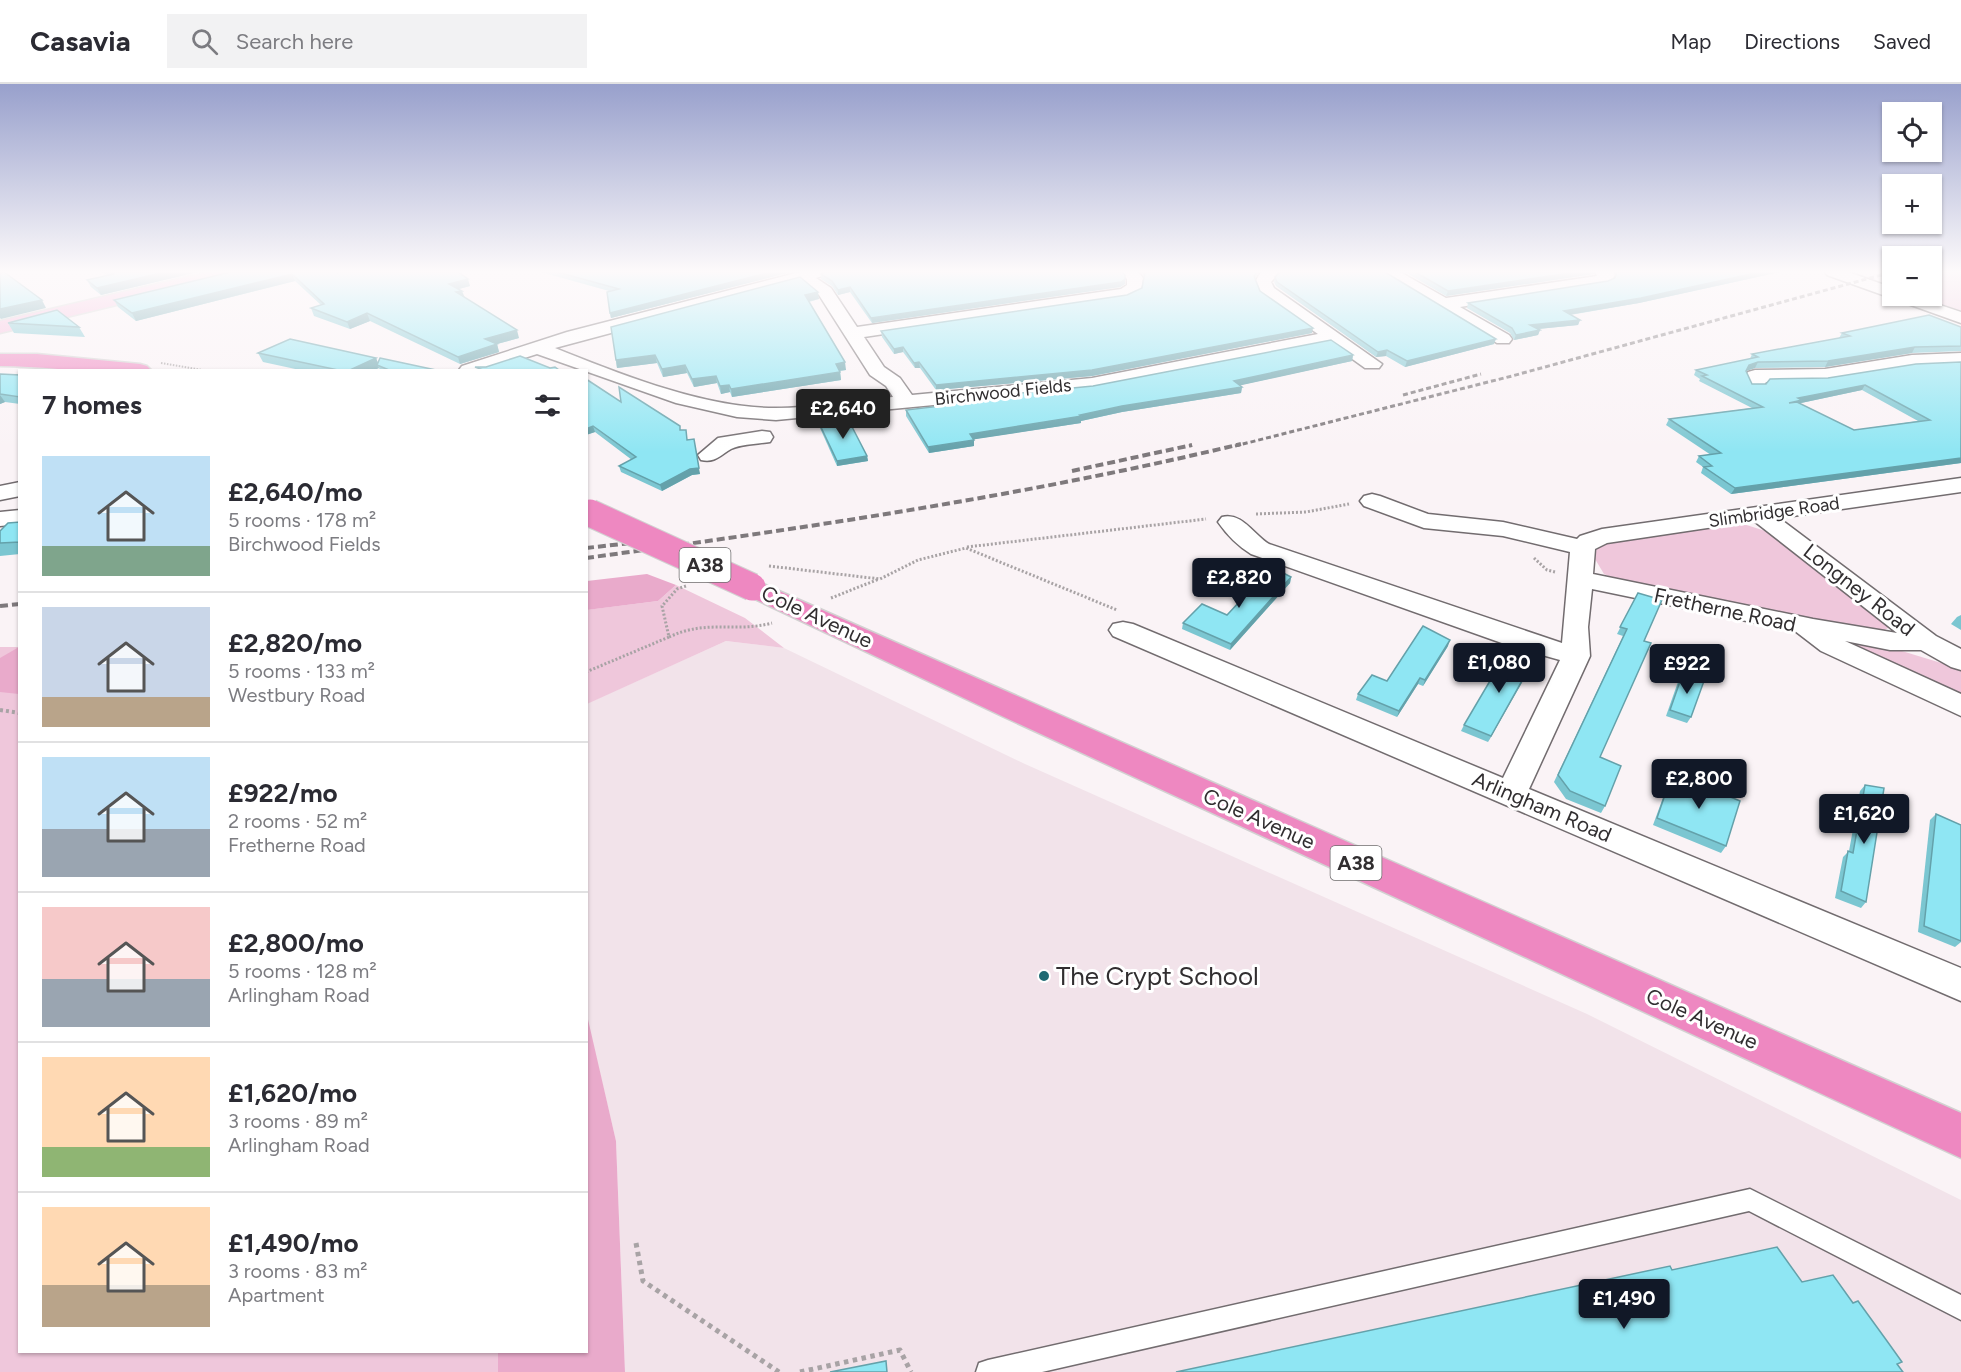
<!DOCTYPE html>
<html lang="en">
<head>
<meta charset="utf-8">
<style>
  :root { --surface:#fff; --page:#f2f2f3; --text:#2b2b33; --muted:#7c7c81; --line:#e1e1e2; --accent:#111827 }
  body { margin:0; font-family:Figtree,sans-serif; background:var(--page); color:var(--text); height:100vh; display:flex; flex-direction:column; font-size:22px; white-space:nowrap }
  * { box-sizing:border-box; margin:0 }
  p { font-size:20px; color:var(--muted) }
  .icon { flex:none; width:33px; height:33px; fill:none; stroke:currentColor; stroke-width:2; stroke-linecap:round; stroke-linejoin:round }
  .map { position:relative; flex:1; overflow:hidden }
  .drawer { position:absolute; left:18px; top:285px; width:570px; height:984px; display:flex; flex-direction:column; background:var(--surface); border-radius:0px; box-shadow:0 2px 4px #0004 }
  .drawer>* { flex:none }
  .controls { position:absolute; left:1882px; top:18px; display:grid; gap:12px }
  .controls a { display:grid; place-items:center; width:60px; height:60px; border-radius:0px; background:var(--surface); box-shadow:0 2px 4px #0004; font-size:30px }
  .price { position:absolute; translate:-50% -51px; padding:0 14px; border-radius:6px; background:var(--accent); color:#fff; font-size:20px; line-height:39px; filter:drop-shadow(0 2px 3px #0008) }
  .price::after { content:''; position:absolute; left:50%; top:36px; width:18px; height:14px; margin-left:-9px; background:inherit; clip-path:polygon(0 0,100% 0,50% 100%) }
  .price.on { background:#222; color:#fff }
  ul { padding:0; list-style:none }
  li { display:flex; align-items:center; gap:18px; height:150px; padding:0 24px }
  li+li { border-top:2px solid var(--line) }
  li span { display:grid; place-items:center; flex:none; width:168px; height:120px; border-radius:0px; color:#555 }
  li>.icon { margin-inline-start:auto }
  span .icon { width:72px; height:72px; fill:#fffc; stroke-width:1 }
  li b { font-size:26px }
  h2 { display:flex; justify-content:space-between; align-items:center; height:72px; padding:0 24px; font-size:26px }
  header { display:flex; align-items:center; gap:36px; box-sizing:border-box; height:84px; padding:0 30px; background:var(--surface); border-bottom:2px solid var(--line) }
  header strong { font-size:28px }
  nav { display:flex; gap:33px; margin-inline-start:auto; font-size:21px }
  .search { width:420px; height:54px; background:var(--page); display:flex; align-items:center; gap:15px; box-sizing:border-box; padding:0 21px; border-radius:0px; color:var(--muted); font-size:22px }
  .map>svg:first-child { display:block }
</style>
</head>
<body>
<header>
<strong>Casavia</strong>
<div class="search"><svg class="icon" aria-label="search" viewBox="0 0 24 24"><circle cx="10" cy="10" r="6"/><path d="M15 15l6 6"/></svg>Search here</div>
<nav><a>Map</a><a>Directions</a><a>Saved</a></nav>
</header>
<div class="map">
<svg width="1961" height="1288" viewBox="0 0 1961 1288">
  <rect width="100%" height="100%" fill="#faf3f6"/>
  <polygon fill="#f2e3ea" points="726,557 784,564 1025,680 1587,930 1961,1116 1961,1288 625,1288 616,1057 586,930 586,620"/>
  <g fill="#efc7db">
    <polygon points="1943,188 1961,188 1961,229 1912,212 1932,212 1932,191"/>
    <polygon points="1740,439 1775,450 1889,541 1888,544 1877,550 1628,501 1604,490 1595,475 1597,462 1615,457"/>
    <polygon points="676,501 745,534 784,564 726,557 587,620 586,526 658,517"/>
    <polygon points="1864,558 1892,564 1961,585 1961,617 1850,560"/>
    <polygon points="0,563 20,563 20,1268 498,1268 498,1288 0,1288"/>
  </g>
  <g fill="#e9aacb">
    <polygon points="647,490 676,501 658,517 587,526 587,497"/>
    <polygon points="19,563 19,610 0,608 0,574"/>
    <polygon points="587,931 616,1057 625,1288 498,1288 498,1268 586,1268"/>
  </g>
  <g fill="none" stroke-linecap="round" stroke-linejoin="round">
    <defs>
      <polygon id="lane" points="1750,1105 1961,1211 1961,1236 1749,1127 1042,1288 976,1288 979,1279 988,1276"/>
      <g id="street">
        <path d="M800 188H827L825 191 816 194 831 204 857 243 1121 205 1127 201V195L1120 188H1138L1143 194 1141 207 1126 214 864 253 884 283 900 294 912 311 1092 294 1318 250 1261 211 1255 198 1261 188H1280L1271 198 1274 204 1382 280 1379 284H1365L1330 259 1092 306 776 336 737 333 676 319 537 270 487 286H459L462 282 567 248ZM801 198 819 211 870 291 886 302 893 313C854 316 814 324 775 324 704 324 620 290 555 264Z"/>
        <polygon points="1380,188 1400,188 1446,214 1597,192 1595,188 1613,188 1615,191 1611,198 1605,200 1460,223 1509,251 1512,255 1509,259 1497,259"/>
        <polygon points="1825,188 1848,188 1893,204 1893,212 1913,212 1961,228 1961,239 1827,191"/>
        <polygon points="1961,269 1961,281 1912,283 1825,297 1766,298 1763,303 1749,303 1745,292 1748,288 1755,286 1825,285 1912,271"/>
        <path d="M762 347 770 348 773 353 770 358C758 360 742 360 731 365 720 371 716 379 701 376L698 371 718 354Z"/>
        <path d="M1961 394V408L1779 434 1936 552 1961 565V586L1951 583 1921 566H1890L1845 557 1961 610V632L1821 567 1795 547 1592 505 1588 543 1590 572 1529 705 1961 884V917L1113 552 1109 546 1113 540 1123 538 1133 540 1503 694 1560 576 1513 563 1251 470C1238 462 1227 451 1218 438L1222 433C1242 428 1253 450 1269 460L1562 559 1570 468 1503 452 1424 444 1364 422 1360 417 1364 412 1372 410 1380 412 1428 430 1503 438 1577 455 1580 452 1602 445ZM1754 437 1897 549 1813 535 1593 490 1595 465 1607 459Z"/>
        <polygon points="20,398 20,412 0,416 0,402"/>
        <polygon points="20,426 20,440 0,442 0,428"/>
      </g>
      <polygon id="primary" points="208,188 240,188 237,192 0,249 0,237"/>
      <g id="highway">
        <path d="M0 270H37L140 280 147 282 151 286C101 292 50 282 0 282Z"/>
        <polygon points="752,495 1961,1029 1961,1074 1004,633 742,509 738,503 742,497"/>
      </g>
    </defs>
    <use href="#lane" stroke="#726c6f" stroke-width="3"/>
    <use href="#street" stroke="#726c6f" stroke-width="3"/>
    <use href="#primary" stroke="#d2d1d1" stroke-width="3"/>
    <use href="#highway" stroke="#d2d1d1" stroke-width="3"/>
    <polyline stroke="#a8a3a5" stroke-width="2" stroke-dasharray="1.5 1.5" stroke-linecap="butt" points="161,279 203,286"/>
    <g stroke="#a8a3a5" stroke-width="3" stroke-dasharray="2 2" stroke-linecap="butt">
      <polyline points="1256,430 1306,428 1349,420"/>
      <polyline points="967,463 1206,435"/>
      <polyline points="1534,474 1547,486 1555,488"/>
      <polyline points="769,482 880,495 918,476 966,464 1117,526"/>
      <polyline points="831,514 879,495"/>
      <path d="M669 553C707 535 735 549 772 539"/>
      <polyline points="586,588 669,553 662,522 677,505 686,502"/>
    </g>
    <polyline stroke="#a8a3a5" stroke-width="4" stroke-dasharray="3 3" stroke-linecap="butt" points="0,626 20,629"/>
    <g stroke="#a8a3a5" stroke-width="5" stroke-dasharray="4.5 4.5" stroke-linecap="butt">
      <polyline points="636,1159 643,1197 779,1288"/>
      <polyline points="800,1288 900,1266 911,1288"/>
    </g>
    <use href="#lane" fill="#fff" fill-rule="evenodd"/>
    <use href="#street" fill="#fff" fill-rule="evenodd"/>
    <use href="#primary" fill="#f5b8da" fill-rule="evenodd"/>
    <use href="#highway" fill="#ee88c1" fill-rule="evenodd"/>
    <g stroke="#7e797c" stroke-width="3" stroke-dasharray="5 3" stroke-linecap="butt">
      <polyline points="1403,311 1481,290"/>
      <polyline points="1189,362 1192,361"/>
      <polyline points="1235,362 1512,292 1892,188"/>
    </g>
    <g stroke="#7e797c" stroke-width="4" stroke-dasharray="8 4" stroke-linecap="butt">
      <polyline points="1072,387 1192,361"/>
      <polyline points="586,464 640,458"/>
      <path d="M586 474C805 444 1025 412 1241 360"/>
      <polyline points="0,522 20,520"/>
    </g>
    <defs>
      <polyline id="highway-bridge" points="590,429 752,503"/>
    </defs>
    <use href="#highway-bridge" stroke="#d2d1d1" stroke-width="29" stroke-linecap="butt"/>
    <use href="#highway-bridge" stroke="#ee88c1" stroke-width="27"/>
  </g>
  <g fill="#7bc6d1" fill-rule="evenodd">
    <polygon points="101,188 198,188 101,211 91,203 87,196 107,191"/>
    <polygon points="231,188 462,191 470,202 459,205 465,214 519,254 497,260 499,268 460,280 370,237 350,245 314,232 311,224 321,221 295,197 136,237 118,223 114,216"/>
    <polygon points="541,188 791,188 611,234 610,229 609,207"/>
    <polygon points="1140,188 1259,188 1255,194 1260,207 1312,249 1092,292 936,306 920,284 915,284 903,268 894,270 882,253 881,247 1127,211 1142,204 1144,192"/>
    <polygon points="1405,188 1594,188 1594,190 1446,212"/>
    <polygon points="1615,188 1780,188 1639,219 1570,231 1580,236 1578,241 1538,245 1540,246 1538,251 1514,256 1510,249 1467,224 1468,219 1608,197 1615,194 1617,190"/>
    <polygon points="821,190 1125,195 1125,200 1120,203 872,239 850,208 838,211 832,202 821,195"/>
    <polygon points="1275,193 1494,260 1405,283 1386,272 1376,273 1276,202 1274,198"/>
    <polygon points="819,215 809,218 846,286 840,287 841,296 732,313 730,308 721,310 717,299 694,303 687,289 663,293 657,279 617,284 611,243"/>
    <polygon points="8,239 79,243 85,253 14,249"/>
    <path d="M1961 243V267L1912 269 1825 283 1755 284 1746 287 1752 300H1766L1828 294 1961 278V379L1731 410 1701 389 1703 383 1696 378 1699 372 1711 371 1666 341 1669 335 1752 324 1699 297 1700 295 1694 291 1696 286 1750 275 1752 270 1839 254 1842 249ZM1862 306 1918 337 1854 346 1800 320 1801 319Z"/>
    <polygon points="258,269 376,274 378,279 436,286 380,286 379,284 374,286 300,286 263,278"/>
    <polygon points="1353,271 1352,277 1240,301 1242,303 1241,309 1122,328 1081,337 1081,339 974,355 974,362 929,369 906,332 906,326 947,321 947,316 1093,302"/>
    <polygon points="0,290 20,291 20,320 5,318 0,320"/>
    <polygon points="586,295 621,318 681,346 688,356 700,390 692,391 662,407 621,388 619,382 632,376 595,348 586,351"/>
    <polygon points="819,339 867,372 868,377 837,382 820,344"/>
    <polygon points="20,438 20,470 0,472 0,447"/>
    <polygon points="1291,493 1290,499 1230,566 1182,545 1183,539 1227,531"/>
    <polygon points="1638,509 1644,557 1600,673 1605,722 1601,729 1566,715 1554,698 1623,552 1617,550"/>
    <polygon points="1961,531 1961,546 1951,540 1957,533"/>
    <polygon points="1448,562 1423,602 1418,600 1397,633 1356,616 1358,610 1387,597"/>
    <polygon points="1533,577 1488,658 1461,647 1464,641"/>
    <polygon points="1683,589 1691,633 1687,639 1666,632 1679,595"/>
    <polygon points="1676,690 1726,762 1721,769 1653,741 1665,708 1668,702 1670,702 1672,697"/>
    <polygon points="1865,701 1866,818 1861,824 1835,814 1843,773 1849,767 1860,707"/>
    <polygon points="1936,730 1961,741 1961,858 1955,863 1918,848 1930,736"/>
  </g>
  <g fill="#64a1aa">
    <polygon points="165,188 198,188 101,211 97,204"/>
    <polygon points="771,188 791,188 611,234 610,229"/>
    <polygon points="1577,188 1594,188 1594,190 1446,212 1448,207"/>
    <polygon points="1760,188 1780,188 1639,219 1562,232 1564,227"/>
    <polygon points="292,190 295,197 136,237 132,229"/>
    <polygon points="468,195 470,202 451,207 449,200"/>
    <polygon points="1125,195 1125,200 1120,203 872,239 871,234"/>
    <polygon points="850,203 850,208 838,211 838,206"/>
    <polygon points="462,207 465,214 456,208"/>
    <polygon points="818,208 819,215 806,218 805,211"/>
    <polygon points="42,216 46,224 1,235 0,234 0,225"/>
    <polygon points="367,229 370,237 350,245 347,238"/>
    <polygon points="1580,236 1578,241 1528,246 1530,241"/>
    <polygon points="1313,244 1312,249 1092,292 936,306 936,301"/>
    <polygon points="517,246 519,254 497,260 499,268 460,280 458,273 485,255"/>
    <polygon points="1540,246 1538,251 1514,256 1516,251"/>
    <polygon points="1496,255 1494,260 1405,283 1407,277"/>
    <polygon points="903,263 903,268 894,270 894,265"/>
    <polygon points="1915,263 1912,269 1825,283 1828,277"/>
    <polygon points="1387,266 1386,272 1376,273 1378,268"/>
    <polygon points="655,271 657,279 617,284 616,276"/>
    <polygon points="1353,271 1352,277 1233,303 1234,297"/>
    <polygon points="376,274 379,282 377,281 379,284 374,286 350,286"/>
    <polygon points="845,278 846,286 836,287 836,280"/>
    <polygon points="919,278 920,284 915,284 914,279"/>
    <polygon points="1758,278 1755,284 1746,287 1749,281"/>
    <polygon points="685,281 687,289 663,293 662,285"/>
    <polygon points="840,288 841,296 732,313 731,305"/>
    <polygon points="716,292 717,299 694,303 692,295"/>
    <polygon points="729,301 730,308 721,310 720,302"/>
    <polygon points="1865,301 1862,306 1801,319 1799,322 1786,325 1798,314"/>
    <polygon points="1242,303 1241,309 1122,328 1081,337 1081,339 970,356 970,350 1080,331 1122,322"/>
    <polygon points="0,311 5,318 0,320"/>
    <polygon points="593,342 595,348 586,351 586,345"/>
    <polygon points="694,355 700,390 692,391 662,407 660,401"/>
    <polygon points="974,356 974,362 929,369 928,363"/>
    <polygon points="867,372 868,377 837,382 837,377"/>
    <polygon points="1961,374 1961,379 1731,410 1735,404"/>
    <polygon points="1291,493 1290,499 1230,566 1231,560"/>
    <polygon points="1450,556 1448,562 1423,602 1425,596"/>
    <polygon points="1533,577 1531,583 1488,658 1491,652"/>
    <polygon points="1420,594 1418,600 1397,633 1399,627"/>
  </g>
  <g fill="#8fe6f3" stroke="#64a1aa" stroke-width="1.5" fill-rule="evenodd">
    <polygon points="4,188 42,216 0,225 0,189"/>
    <polygon points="111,188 165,188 97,204 87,196 114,190"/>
    <polygon points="231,188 336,188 338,189 340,188 458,188 468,195 449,200 462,207 456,208 517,246 485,255 497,260 458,273 367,229 347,238 311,224 324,220 292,190 132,229 114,216"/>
    <polygon points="557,188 771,188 610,229 607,208 619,205"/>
    <polygon points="825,188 1122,188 1125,191 1125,195 1121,198 871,234 850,203 838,206 832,197 821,190"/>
    <polygon points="1145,188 1257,188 1254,192 1260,207 1313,244 1092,286 936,301 919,278 914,279 903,263 894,265 881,247 1127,211 1142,204"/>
    <polygon points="1280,188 1385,188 1496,255 1407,277 1387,266 1378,268 1277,198 1275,193"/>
    <polygon points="1415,188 1577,188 1448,207"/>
    <polygon points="1617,188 1760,188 1641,214 1564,227 1580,236 1530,241 1540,246 1516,251 1512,244 1468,219 1608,197 1615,194"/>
    <polygon points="800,193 818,208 805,211 845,278 836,280 840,288 731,305 729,301 720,302 716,292 692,295 685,281 662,285 655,271 616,276 611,243"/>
    <polygon points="57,226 79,243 8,239"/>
    <path d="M1929 231 1961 243V262L1915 263 1828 277 1758 278 1749 281 1746 287 1752 300H1766L1770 295 1828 294 1916 280 1961 278V374L1735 404 1704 383 1712 382 1699 372 1721 369 1669 335 1763 323 1702 292 1707 291 1696 286 1758 273 1752 270 1850 252 1842 249ZM1865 301 1930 336 1854 346 1797 318 1789 319 1802 316 1798 314Z"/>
    <polygon points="290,255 376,274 350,286 338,286 258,269"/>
    <polygon points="1331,256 1353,271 1234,297 1242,303 1122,322 1080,331 1082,332 970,350 974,356 928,363 906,326 950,321 947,316 1093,302"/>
    <polygon points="520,272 550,284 555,283 559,286 483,286 475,283 486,283"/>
    <polygon points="380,274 436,286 389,286 377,281"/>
    <polygon points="0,290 20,291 20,313 0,310"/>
    <polygon points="586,295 621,318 619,303 680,342 680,346 686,346 687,356 694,355 699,384 690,385 660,401 619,382 636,373 593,342 586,345"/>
    <polygon points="848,335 867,372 837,377 819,339"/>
    <polygon points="20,438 20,458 0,459 0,447 8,439"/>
    <polygon points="1272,483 1291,493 1231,560 1183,539 1202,520 1227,531"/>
    <polygon points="1638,509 1662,516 1644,557 1651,559 1600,673 1621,682 1605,722 1570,707 1558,691 1627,545 1620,543"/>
    <polygon points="1423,542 1450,556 1425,596 1420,594 1399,627 1358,610 1372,591 1387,597"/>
    <polygon points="1507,568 1533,577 1491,652 1464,641"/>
    <polygon points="1683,589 1704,597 1691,633 1670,626"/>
    <polygon points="1676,690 1740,717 1726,762 1657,734 1668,702 1672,703"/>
    <polygon points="1865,701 1884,704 1866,818 1841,807 1848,767 1853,769"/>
    <polygon points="1936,730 1961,741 1961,857 1924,842"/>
    <polygon points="1777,1163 1802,1198 1833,1191 1853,1219 1858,1217 1887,1257 1902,1278 1897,1280 1903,1288 1176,1288 1670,1182 1672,1186"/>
    <polygon points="886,1277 887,1288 830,1288"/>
  </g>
  <linearGradient id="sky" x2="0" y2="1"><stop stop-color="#98a0cc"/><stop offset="0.51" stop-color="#fdfafb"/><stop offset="1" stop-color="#fdfafb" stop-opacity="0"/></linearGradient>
  <rect width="1961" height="368" fill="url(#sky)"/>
  <circle fill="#1f6a73" stroke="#fff" stroke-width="2" cx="1044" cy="892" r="6"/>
  <g text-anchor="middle" stroke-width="6" stroke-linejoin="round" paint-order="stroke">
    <g font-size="18" fill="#312e30" stroke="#fff">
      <text transform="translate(1003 308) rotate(-6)" y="6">Birchwood Fields</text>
      <text transform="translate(1774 428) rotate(-8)" y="6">Slimbridge Road</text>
    </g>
    <g fill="#fff" stroke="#6f6d6e" stroke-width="1.5">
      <rect x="679.5" y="464" width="51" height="34" rx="4.5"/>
      <rect x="1330.5" y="762" width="51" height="34" rx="4.5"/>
    </g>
    <g font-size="20" font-weight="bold" fill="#312e30">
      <text x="705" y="488">A38</text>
      <text x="1356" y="786">A38</text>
    </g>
    <g font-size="21" fill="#312e30" stroke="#fff">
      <text transform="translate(1859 506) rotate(38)" y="7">Longney Road</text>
      <text transform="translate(1725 526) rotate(12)" y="7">Fretherne Road</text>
      <text transform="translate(817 533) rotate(25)" y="7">Cole Avenue</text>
      <text transform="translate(1542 723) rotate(23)" y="7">Arlingham Road</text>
      <text transform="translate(1259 735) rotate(24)" y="7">Cole Avenue</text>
      <text transform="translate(1702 935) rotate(24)" y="7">Cole Avenue</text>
    </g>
    <g font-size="26" fill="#312e30" stroke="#fff" text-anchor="start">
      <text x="1056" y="901">The Crypt School</text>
    </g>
  </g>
</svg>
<div class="controls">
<a><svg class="icon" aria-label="locate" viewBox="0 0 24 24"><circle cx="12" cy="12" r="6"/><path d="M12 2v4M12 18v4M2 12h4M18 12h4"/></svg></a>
<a>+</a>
<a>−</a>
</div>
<b class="price on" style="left:843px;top:356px">£2,640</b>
<b class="price" style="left:1239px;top:525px">£2,820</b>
<b class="price" style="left:1499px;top:610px">£1,080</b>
<b class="price" style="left:1687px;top:611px">£922</b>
<b class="price" style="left:1699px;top:726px">£2,800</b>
<b class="price" style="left:1864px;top:761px">£1,620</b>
<b class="price" style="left:1624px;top:1246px">£1,490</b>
<section class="drawer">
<h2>7 homes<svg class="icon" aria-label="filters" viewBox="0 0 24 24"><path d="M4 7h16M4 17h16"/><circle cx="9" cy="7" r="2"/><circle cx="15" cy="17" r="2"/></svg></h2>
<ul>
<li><span style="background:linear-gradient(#bfe0f5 75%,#7fa58c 0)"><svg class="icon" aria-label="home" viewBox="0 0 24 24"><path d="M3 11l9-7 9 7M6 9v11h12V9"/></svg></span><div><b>£2,640/mo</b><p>5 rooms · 178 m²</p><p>Birchwood Fields</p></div></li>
<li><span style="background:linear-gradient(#c9d6e8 75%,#b9a48a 0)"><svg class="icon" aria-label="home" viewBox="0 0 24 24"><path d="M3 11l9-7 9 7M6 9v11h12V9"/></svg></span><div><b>£2,820/mo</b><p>5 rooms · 133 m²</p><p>Westbury Road</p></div></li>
<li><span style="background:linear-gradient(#bfe0f5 60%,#9aa5b1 0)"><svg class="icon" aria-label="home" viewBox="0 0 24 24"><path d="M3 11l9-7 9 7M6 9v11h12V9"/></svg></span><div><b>£922/mo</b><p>2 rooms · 52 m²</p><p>Fretherne Road</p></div></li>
<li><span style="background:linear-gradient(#f6c9c9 60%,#9aa5b1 0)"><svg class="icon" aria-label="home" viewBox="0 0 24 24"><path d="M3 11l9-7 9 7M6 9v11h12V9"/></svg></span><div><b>£2,800/mo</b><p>5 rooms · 128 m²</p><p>Arlingham Road</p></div></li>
<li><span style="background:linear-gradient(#ffd9b3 75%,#8fb573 0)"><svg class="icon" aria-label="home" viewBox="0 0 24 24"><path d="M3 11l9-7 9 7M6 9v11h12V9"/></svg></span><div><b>£1,620/mo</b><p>3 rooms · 89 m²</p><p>Arlingham Road</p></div></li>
<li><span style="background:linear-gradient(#ffd9b3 65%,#b9a48a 0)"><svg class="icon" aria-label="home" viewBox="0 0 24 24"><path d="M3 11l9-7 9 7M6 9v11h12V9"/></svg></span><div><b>£1,490/mo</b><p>3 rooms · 83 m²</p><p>Apartment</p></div></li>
</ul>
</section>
</div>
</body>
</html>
